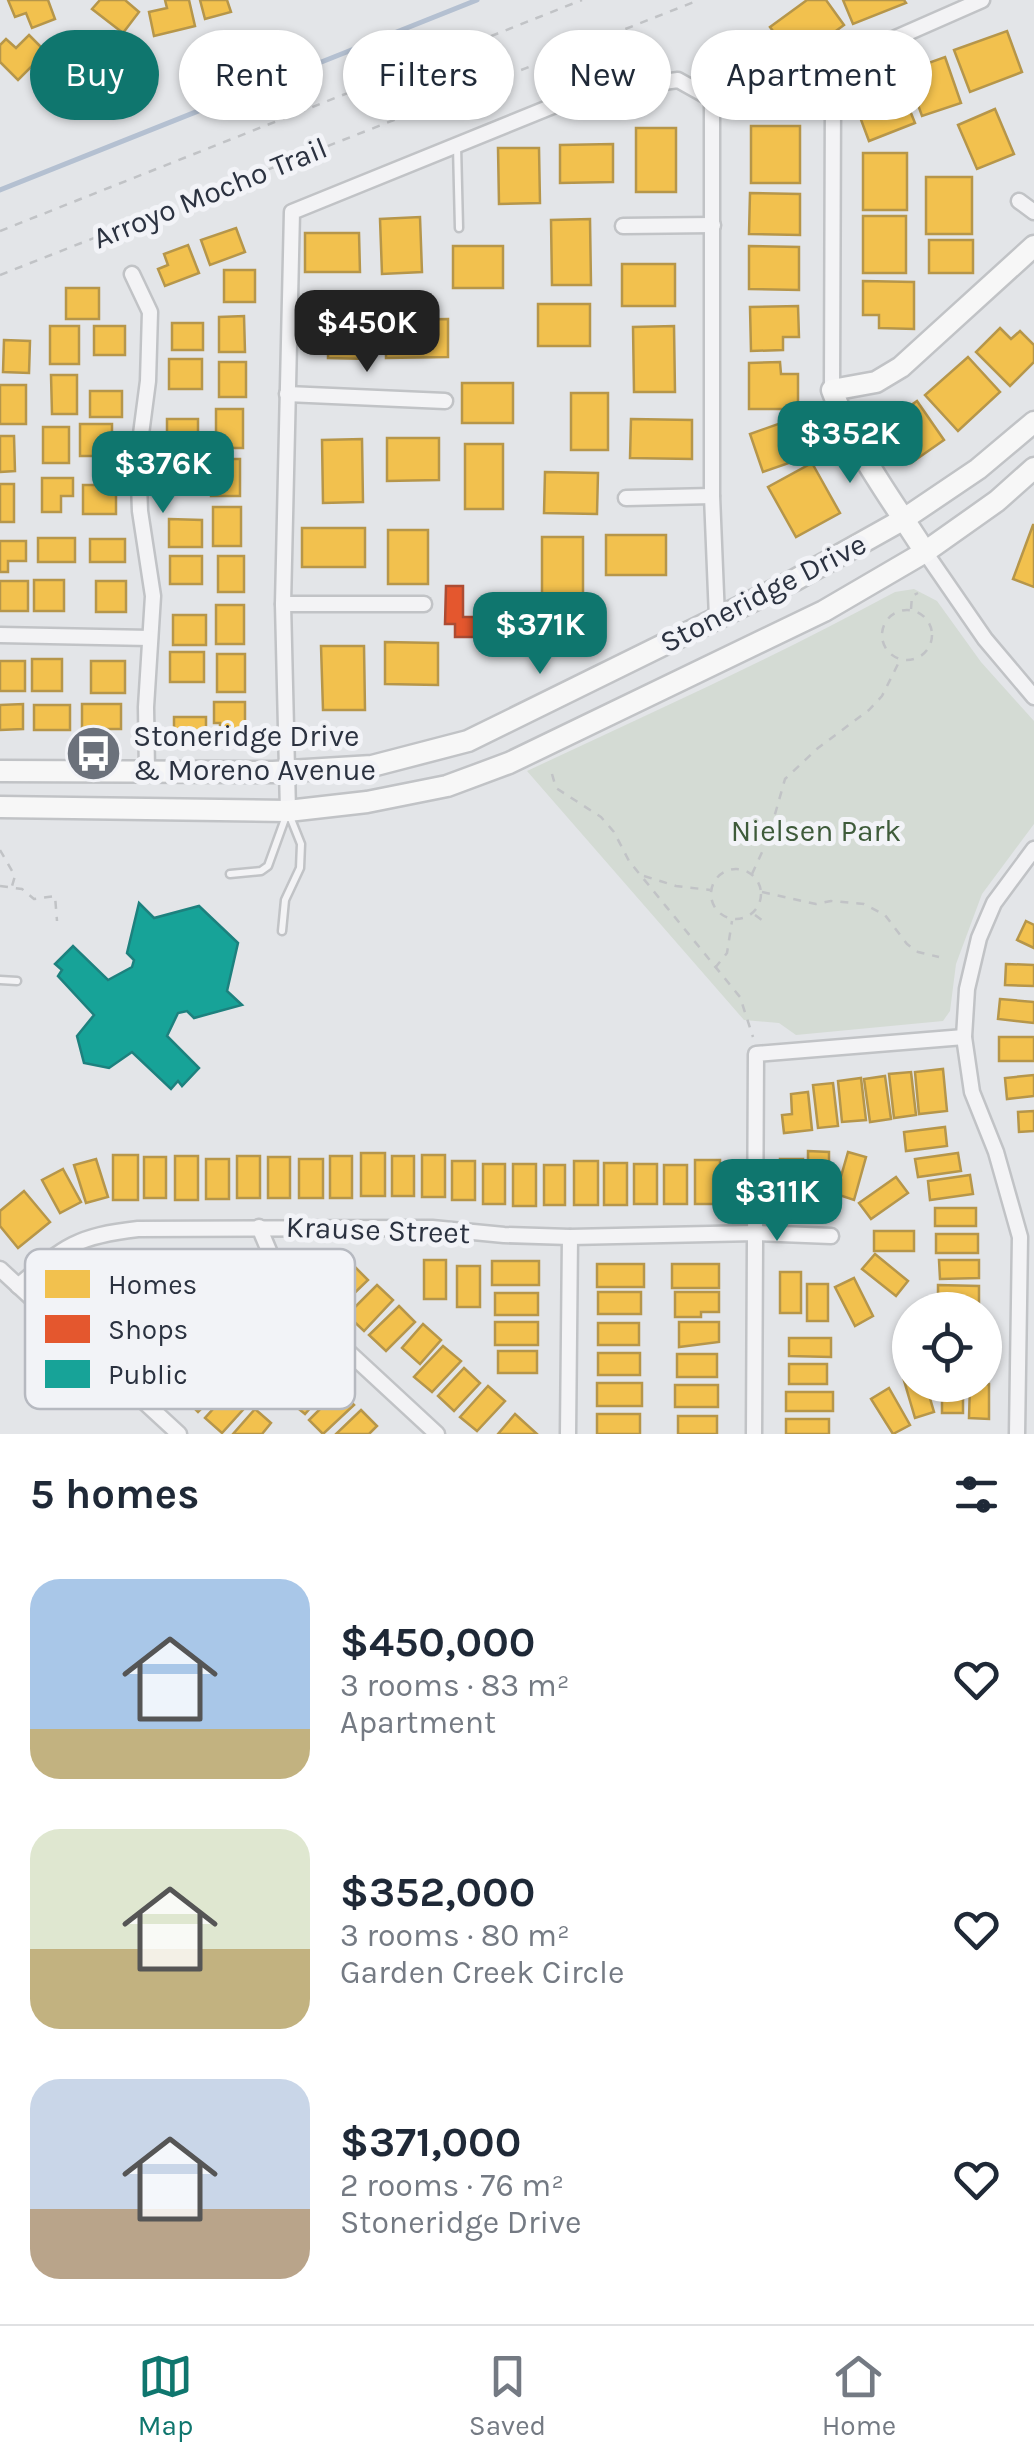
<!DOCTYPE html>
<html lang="en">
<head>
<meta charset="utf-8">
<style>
  :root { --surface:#fff; --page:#f6f6f7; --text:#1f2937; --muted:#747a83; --line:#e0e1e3; --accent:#0f766e }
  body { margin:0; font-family:Karla,sans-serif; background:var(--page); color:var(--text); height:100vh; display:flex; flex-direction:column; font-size:38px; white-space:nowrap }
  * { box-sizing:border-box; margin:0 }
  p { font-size:32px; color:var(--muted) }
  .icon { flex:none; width:55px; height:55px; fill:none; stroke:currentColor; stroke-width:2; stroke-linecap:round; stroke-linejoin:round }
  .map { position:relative; height:1434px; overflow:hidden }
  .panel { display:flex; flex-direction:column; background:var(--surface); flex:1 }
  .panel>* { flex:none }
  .hud { position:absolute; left:30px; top:30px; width:975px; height:90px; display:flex; gap:20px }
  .fabs { position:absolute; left:892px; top:1292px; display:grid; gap:20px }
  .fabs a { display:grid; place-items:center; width:110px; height:110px; border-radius:50%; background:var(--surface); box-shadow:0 2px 8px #0004; font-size:50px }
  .price { position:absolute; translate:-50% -85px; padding:0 22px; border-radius:20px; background:var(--accent); color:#fff; font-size:32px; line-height:65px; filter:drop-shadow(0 2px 5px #0008) }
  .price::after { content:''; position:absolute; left:50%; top:60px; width:30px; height:22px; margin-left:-15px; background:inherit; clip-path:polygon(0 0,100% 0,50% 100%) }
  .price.selected { background:#222; color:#fff }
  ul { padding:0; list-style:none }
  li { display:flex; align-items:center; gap:30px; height:250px; padding:0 30px }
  li span { display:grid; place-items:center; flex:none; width:280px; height:200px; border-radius:30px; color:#555 }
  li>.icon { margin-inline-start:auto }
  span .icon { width:120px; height:120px; fill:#fffc; stroke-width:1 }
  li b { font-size:42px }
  h2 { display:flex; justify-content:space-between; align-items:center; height:120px; padding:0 30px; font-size:42px }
  .chip { padding:0 35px; border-radius:45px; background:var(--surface); box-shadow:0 2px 8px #0004; font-size:35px; line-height:90px }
  .chip.selected { background:var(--accent); color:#fff }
  .tabs { display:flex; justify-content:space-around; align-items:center; height:140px; border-top:2px solid var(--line); background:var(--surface); font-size:28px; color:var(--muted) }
  .tabs a { display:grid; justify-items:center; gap:5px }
  .tabs .selected { color:var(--accent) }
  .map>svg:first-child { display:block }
</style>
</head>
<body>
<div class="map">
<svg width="1034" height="1434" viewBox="0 0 1034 1434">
  <rect width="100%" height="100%" fill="#e3e5e8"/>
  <path fill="#d4dbd4" d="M914 589 937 601 981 662 1034 721V824L982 894 956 964 950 1011 943 1021 796 1035 779 1023 744 1020 527 771C651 713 775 657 895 592Z"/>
  <g fill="#f2c14e" stroke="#b6964a" stroke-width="2.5">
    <polygon points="8,0 48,0 55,19 32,28 26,13 15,17"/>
    <polygon points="100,0 125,0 139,12 123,33 92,9"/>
    <polygon points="165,0 189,0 195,26 154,36 149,12 167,8"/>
    <polygon points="200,0 227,0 231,12 205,19"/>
    <polygon points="807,0 826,0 844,25 795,61 770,27"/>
    <polygon points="843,0 904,0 906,3 853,24"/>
    <polygon points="1007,31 1022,72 970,92 954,50"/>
    <polygon points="29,35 46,52 18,80 0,62 0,45 6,39 16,48"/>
    <polygon points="945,57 961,103 922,116 906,71"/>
    <polygon points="752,76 800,76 800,116 752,117"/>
    <polygon points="896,76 915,123 869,141 857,109 869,105 863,90"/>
    <polygon points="995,109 1014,154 977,169 958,125"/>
    <rect x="751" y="126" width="49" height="57"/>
    <rect x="636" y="128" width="40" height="64"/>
    <polygon points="613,144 613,182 560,183 560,145"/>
    <polygon points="498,148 539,148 540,203 499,204"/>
    <rect x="863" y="153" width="44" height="57"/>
    <rect x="926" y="177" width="46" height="57"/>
    <polygon points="750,193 800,194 800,235 749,234"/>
    <rect x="863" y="216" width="43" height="57"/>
    <polygon points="420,217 422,272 382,274 380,219"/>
    <polygon points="590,219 591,285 552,285 551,220"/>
    <polygon points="236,228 245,252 210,265 201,240"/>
    <polygon points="305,233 359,233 360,272 305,272"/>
    <rect x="929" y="240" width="44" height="33"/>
    <polygon points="188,245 199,273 165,286 158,269 168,265 164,254"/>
    <rect x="453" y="246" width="50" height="42"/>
    <polygon points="749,246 799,247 799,290 749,289"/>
    <rect x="622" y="264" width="53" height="42"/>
    <rect x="224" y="270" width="31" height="32"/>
    <polygon points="863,281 914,282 914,329 879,328 879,315 863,315"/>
    <rect x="66" y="288" width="33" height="31"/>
    <polygon points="329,294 369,295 369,359 328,358"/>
    <rect x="538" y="304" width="52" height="42"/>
    <polygon points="798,306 799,337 783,337 783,350 751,351 750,307"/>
    <polygon points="244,316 245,352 219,352 219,317"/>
    <polygon points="448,319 448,357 386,358 386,320"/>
    <rect x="172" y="323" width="31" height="27"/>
    <rect x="50" y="326" width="29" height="38"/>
    <rect x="94" y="326" width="31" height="29"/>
    <polygon points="674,326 675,392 634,392 633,327"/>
    <polygon points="1000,328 1011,339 1020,331 1034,345 1034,362 1010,386 976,352"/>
    <polygon points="4,340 30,341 29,373 3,372"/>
    <polygon points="968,357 1000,392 958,431 925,395"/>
    <rect x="169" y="359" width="33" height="30"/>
    <rect x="219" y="362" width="27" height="35"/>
    <polygon points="780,362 781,374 798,374 798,409 749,409 749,363"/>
    <polygon points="51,375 77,375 77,414 52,414"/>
    <rect x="462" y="383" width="51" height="40"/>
    <rect x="0" y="385" width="26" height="39"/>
    <rect x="90" y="391" width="32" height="26"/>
    <rect x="571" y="393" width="37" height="57"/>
    <polygon points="917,401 944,440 911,463 884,424"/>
    <rect x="216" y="409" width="27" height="39"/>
    <polygon points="795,418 809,456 763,472 750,434"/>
    <rect x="167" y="419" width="31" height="31"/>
    <polygon points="631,419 692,420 692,459 630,458"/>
    <rect x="80" y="424" width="32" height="32"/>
    <rect x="43" y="427" width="26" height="36"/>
    <polygon points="0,436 14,436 15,471 0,472"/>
    <polygon points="387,438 439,438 439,480 387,481"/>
    <polygon points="362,439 363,502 323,503 322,440"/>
    <rect x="465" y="444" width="38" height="65"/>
    <polygon points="193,457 194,486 158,487 158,458"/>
    <rect x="211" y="459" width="29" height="37"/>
    <polygon points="812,463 840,513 796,537 768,487"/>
    <polygon points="545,472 598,473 597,514 544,513"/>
    <polygon points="42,478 73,478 73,496 61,496 61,512 42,512"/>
    <rect x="0" y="484" width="14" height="38"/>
    <rect x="83" y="485" width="33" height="29"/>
    <rect x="213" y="507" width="28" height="39"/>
    <polygon points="169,519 202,520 202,547 169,547"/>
    <polygon points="1033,525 1034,525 1034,587 1013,579"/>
    <rect x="302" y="528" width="63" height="39"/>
    <rect x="388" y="530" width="40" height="54"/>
    <rect x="606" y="535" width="60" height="40"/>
    <rect x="542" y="537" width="41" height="62"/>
    <rect x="38" y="538" width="37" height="24"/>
    <rect x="90" y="539" width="35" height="23"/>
    <polygon points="0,541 26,541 26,561 8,561 8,572 0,572"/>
    <rect x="170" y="556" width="32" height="28"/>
    <rect x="218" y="556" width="26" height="36"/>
    <rect x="34" y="580" width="30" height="31"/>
    <rect x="0" y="581" width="28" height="30"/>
    <rect x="96" y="581" width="30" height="31"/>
    <rect x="216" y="605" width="28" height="39"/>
    <rect x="173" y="615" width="33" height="30"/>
    <polygon points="385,642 438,643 438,685 385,684"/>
    <polygon points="321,646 364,646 365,710 323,710"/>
    <rect x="170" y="652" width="34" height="30"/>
    <rect x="217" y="654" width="28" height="38"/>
    <rect x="32" y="659" width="30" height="32"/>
    <rect x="0" y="661" width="25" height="30"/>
    <rect x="91" y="661" width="34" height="32"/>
    <polygon points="214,702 245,702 245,742 220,742 220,723 214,723"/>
    <polygon points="23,704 23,729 0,730 0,705"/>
    <rect x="82" y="704" width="39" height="25"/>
    <rect x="34" y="705" width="36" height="25"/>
    <rect x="174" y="717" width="32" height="26"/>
    <polygon points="1026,921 1034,925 1034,948 1017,940"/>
    <polygon points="1006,964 1034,965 1034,986 1005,985"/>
    <polygon points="1000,999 1034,1002 1034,1023 998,1019"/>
    <rect x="999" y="1037" width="35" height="24"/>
    <polygon points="943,1069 947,1111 919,1114 915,1072"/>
    <polygon points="911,1072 916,1115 894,1118 889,1074"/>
    <polygon points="1034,1075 1034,1096 1007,1099 1005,1078"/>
    <polygon points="885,1076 891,1119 870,1122 864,1079"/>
    <polygon points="861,1078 866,1120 842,1122 838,1081"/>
    <polygon points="833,1083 838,1126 818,1128 813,1085"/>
    <polygon points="808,1092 812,1130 784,1133 782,1115 792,1114 791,1094"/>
    <polygon points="1034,1111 1034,1131 1019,1132 1018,1112"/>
    <polygon points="945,1127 947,1146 906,1151 904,1132"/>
    <polygon points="808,1151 829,1152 829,1194 808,1193"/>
    <polygon points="848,1152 866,1157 854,1200 836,1194"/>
    <rect x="361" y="1153" width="24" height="43"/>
    <polygon points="958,1153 961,1171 918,1177 915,1159"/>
    <rect x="113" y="1155" width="25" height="45"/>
    <rect x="422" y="1155" width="23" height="42"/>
    <rect x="175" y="1156" width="23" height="44"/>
    <rect x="237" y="1156" width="23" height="42"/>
    <rect x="330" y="1156" width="22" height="42"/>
    <rect x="392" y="1156" width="22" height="40"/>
    <rect x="144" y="1157" width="22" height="41"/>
    <rect x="268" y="1157" width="22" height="41"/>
    <polygon points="96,1159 108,1197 86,1203 74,1165"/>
    <rect x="206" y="1159" width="23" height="40"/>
    <rect x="299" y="1159" width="24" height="39"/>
    <rect x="780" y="1159" width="23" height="44"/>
    <rect x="695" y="1160" width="25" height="44"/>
    <rect x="452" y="1161" width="23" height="39"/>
    <rect x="574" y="1161" width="24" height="44"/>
    <rect x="604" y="1163" width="23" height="42"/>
    <rect x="483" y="1164" width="22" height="40"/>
    <rect x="513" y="1164" width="23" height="42"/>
    <rect x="634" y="1164" width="23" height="40"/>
    <rect x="544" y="1165" width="21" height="40"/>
    <rect x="664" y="1165" width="23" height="39"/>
    <polygon points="63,1169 81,1202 60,1213 42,1180"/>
    <polygon points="970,1175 973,1194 930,1200 928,1181"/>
    <polygon points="896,1177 908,1193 871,1219 859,1203"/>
    <polygon points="24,1191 50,1222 18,1248 0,1226 0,1211"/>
    <rect x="935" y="1208" width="41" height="18"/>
    <rect x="874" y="1231" width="40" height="20"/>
    <rect x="936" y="1234" width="42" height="19"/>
    <polygon points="340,1252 368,1280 339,1308 311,1281"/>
    <polygon points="875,1254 908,1281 896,1296 862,1269"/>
    <rect x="424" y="1260" width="22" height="39"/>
    <polygon points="939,1260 979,1260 979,1278 940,1279"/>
    <rect x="492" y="1261" width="47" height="24"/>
    <rect x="597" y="1264" width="47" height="23"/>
    <rect x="672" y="1264" width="47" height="24"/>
    <rect x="457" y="1266" width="23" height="41"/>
    <rect x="780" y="1272" width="21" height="41"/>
    <polygon points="854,1278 873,1316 855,1326 835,1287"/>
    <rect x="807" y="1284" width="21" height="37"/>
    <polygon points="377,1285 393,1300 364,1331 347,1315"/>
    <polygon points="938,1285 979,1286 979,1305 938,1304"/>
    <rect x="598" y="1292" width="43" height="22"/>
    <polygon points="675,1292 719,1292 719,1312 701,1312 701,1317 675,1317"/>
    <rect x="495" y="1293" width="43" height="22"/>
    <polygon points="399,1306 415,1322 386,1351 369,1335"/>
    <rect x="495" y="1322" width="43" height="23"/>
    <polygon points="679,1322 719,1322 719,1342 679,1347"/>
    <rect x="598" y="1323" width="41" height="22"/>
    <polygon points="423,1324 441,1340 420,1364 402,1348"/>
    <polygon points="789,1338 831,1338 831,1357 789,1356"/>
    <polygon points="443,1346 461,1361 432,1392 414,1377"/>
    <rect x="498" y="1351" width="39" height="22"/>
    <rect x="598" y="1353" width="42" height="22"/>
    <rect x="677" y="1354" width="40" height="23"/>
    <rect x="789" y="1364" width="38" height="20"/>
    <polygon points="210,1368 226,1384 198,1412 182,1396"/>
    <polygon points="464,1368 480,1383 454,1411 438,1396"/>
    <polygon points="314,1369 331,1384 305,1414 288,1400"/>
    <polygon points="910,1375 910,1385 926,1385 934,1412 915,1418 903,1377"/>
    <rect x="597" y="1383" width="45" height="23"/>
    <polygon points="989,1384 989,1419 969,1418 970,1385"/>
    <rect x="675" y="1385" width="43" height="22"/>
    <rect x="942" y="1385" width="21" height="28"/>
    <polygon points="488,1386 505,1401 477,1431 460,1417"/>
    <polygon points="232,1388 249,1403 222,1433 205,1418"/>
    <polygon points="889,1388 910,1425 893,1434 871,1399"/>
    <polygon points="339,1390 354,1405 323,1434 309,1420"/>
    <rect x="786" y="1392" width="47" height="19"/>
    <polygon points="255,1409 271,1423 262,1434 233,1434"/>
    <polygon points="361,1410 377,1426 369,1434 336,1434"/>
    <polygon points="515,1414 537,1434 498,1434"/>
    <rect x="597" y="1414" width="43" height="20"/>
    <rect x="678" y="1416" width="39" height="18"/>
    <rect x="786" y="1419" width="43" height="15"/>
  </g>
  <polygon fill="#e4572e" stroke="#ac4c33" stroke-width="2.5" points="446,586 463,586 463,617 486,617 486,637 455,637 455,624 445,624"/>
  <polygon fill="#17a398" stroke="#1d817e" stroke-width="2.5" points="139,903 154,918 199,906 238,943 227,991 242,1005 194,1018 187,1011 178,1013 167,1036 199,1068 182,1086 178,1081 171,1089 132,1052 109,1068 84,1063 77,1036 94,1015 58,976 62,970 55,964 73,946 108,980 132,967 134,960 127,953"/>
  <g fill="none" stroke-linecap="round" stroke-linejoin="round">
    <polyline stroke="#b4c0d1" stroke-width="5" points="0,190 477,0"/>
    <defs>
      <g id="lane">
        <polyline points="457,146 459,228"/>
        <polyline points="230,874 261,871 268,866 286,816"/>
        <polyline points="282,931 285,900 300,868 301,844 289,814"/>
        <polyline points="0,980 17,981"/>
      </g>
      <g id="street">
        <polyline points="1019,201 1034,212"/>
        <polyline points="623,226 713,225"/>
        <polyline points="132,274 150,312 148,381 138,457 140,511 153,596 146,707 147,772"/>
        <polyline points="832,390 833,93 836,74 848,59 982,0"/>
        <polyline points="287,394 445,401"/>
        <polyline points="626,498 712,496"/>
        <polyline points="925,552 985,639 1034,697"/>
        <polyline points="283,604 424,604"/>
        <polyline points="0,635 150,638"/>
        <polyline points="288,811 283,604 292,212 585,93 678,80 712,99 712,496 717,618"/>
        <polyline points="259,1227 288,1296 437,1434"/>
        <polyline points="0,1269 179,1434"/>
        <path d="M18 1286C65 1246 76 1236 138 1229L432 1228 504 1235 570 1237 756 1233 831 1236"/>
        <polyline points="568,1434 570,1237"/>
        <polyline points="754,1434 756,1054 964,1037"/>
        <polyline points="1017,1434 1020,1237 996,1152 972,1092 964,1037 967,989 979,938 994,903 1034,849"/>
      </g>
      <g id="secondary">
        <path d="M925 552C891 498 854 451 832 390L876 382 901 367 1034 246"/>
        <polyline points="0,771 273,772 372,766 468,741 795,580 904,519 978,469 1034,422"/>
        <polyline points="0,807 288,811 367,802 447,786 509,763 824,611 925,552 997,501 1034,468"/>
      </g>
    </defs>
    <use href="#lane" stroke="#c1c3c6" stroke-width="11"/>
    <use href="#street" stroke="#c1c3c6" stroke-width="19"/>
    <use href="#secondary" stroke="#c1c3c6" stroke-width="25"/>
    <g stroke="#c1c3c6" stroke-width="2.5" stroke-dasharray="8 8" stroke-linecap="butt">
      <polyline points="0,231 582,0"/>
      <polyline points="0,275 699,0"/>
      <polyline points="911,609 912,596 918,593"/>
      <circle cx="907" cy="635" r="25"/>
      <polyline points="552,774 556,788 601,817 614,832 629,861 740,997 753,1037"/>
      <polyline points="0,850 15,876 12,886"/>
      <circle cx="736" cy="894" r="25"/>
      <polyline points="752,874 768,839 785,779 818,748 869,710 882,696 900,660"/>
      <polyline points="644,876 676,886 710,890"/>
      <polyline points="0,886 22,889 34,899 55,896 57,921"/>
      <polyline points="762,892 816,904 831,901 864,904 885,915 907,944 918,952 939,957"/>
      <polyline points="755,915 766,923"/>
      <polyline points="715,968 727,953 732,921"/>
    </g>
    <use href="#lane" stroke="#f3f3f5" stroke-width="6"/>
    <use href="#street" stroke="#f3f3f5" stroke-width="14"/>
    <use href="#secondary" stroke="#f7f7f7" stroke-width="20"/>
  </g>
  <defs>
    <symbol id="bus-disc" viewBox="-11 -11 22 22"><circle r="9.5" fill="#6b717b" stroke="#f2f3f7"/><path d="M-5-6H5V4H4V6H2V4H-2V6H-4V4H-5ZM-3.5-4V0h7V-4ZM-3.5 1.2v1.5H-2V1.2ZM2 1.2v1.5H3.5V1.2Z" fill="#fff"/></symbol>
  </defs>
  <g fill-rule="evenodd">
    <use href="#bus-disc" x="62" y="722" width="63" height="63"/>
  </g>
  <g text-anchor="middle" stroke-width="10" stroke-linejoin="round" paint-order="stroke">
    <g font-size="30" fill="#2b3240" stroke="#f2f3f7">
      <text transform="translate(210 193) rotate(-22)" y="10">Arroyo Mocho Trail</text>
      <text transform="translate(763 593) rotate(-27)" y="10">Stoneridge Drive</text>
      <text transform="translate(378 1230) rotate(2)" y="10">Krause Street</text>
    </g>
    <g font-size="30" fill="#2b3240" stroke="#f2f3f7" text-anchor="start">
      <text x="133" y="746">Stoneridge Drive<tspan x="133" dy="34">&amp; Moreno Avenue</tspan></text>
    </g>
    <g font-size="30" fill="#3e5b3a" stroke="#f2f3f7">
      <text x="816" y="841">Nielsen Park</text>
    </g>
  </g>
  <rect x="25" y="1249" width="330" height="160" rx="15" fill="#f2f3f7" stroke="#b6b9c0" stroke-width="2.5"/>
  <rect x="45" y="1270" width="45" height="28" fill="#f2c14e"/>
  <rect x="45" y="1315" width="45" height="28" fill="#e4572e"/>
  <rect x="45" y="1360" width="45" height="28" fill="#17a398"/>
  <g font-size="28" fill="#2b3240">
    <text x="108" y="1294">Homes</text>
    <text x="108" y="1339">Shops</text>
    <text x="108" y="1384">Public</text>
  </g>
</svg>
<div class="fabs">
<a><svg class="icon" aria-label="locate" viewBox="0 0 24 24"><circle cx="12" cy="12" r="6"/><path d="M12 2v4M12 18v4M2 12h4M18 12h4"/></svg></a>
</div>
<b class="price selected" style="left:367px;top:375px">$450K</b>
<b class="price" style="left:850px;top:486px">$352K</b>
<b class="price" style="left:163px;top:516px">$376K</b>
<b class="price" style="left:540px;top:677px">$371K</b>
<b class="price" style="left:777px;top:1244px">$311K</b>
<div class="hud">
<a class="chip selected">Buy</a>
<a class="chip">Rent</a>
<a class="chip">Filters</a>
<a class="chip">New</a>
<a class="chip">Apartment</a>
</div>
</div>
<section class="panel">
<h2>5 homes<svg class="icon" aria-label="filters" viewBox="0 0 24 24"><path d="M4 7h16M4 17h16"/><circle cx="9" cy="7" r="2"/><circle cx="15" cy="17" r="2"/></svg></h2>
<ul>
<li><span style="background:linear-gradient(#a9c7e8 75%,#c2b280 0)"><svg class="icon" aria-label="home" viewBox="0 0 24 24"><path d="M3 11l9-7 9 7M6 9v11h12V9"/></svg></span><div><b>$450,000</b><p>3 rooms · 83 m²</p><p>Apartment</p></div><svg class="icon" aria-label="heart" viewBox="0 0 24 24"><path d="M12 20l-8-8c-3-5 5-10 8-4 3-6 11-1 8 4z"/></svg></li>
<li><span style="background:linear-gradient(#dfe7d0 60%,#c2b280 0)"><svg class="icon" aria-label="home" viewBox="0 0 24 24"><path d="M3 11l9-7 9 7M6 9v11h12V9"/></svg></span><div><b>$352,000</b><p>3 rooms · 80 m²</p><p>Garden Creek Circle</p></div><svg class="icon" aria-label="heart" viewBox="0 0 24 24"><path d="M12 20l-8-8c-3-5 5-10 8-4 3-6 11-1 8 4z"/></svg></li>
<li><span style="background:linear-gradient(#c9d6e8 65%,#b9a48a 0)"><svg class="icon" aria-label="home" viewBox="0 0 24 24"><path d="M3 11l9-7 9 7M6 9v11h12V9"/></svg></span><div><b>$371,000</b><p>2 rooms · 76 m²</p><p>Stoneridge Drive</p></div><svg class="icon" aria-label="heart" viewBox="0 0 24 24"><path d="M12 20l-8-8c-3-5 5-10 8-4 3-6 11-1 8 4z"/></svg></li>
</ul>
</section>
<nav class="tabs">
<a class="selected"><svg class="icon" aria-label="map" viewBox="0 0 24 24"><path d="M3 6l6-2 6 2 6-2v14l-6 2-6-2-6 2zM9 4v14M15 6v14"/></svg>Map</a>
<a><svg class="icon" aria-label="saved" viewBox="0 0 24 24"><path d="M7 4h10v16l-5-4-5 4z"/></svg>Saved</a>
<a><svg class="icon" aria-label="home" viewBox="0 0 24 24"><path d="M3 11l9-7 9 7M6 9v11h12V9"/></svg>Home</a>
</nav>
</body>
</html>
